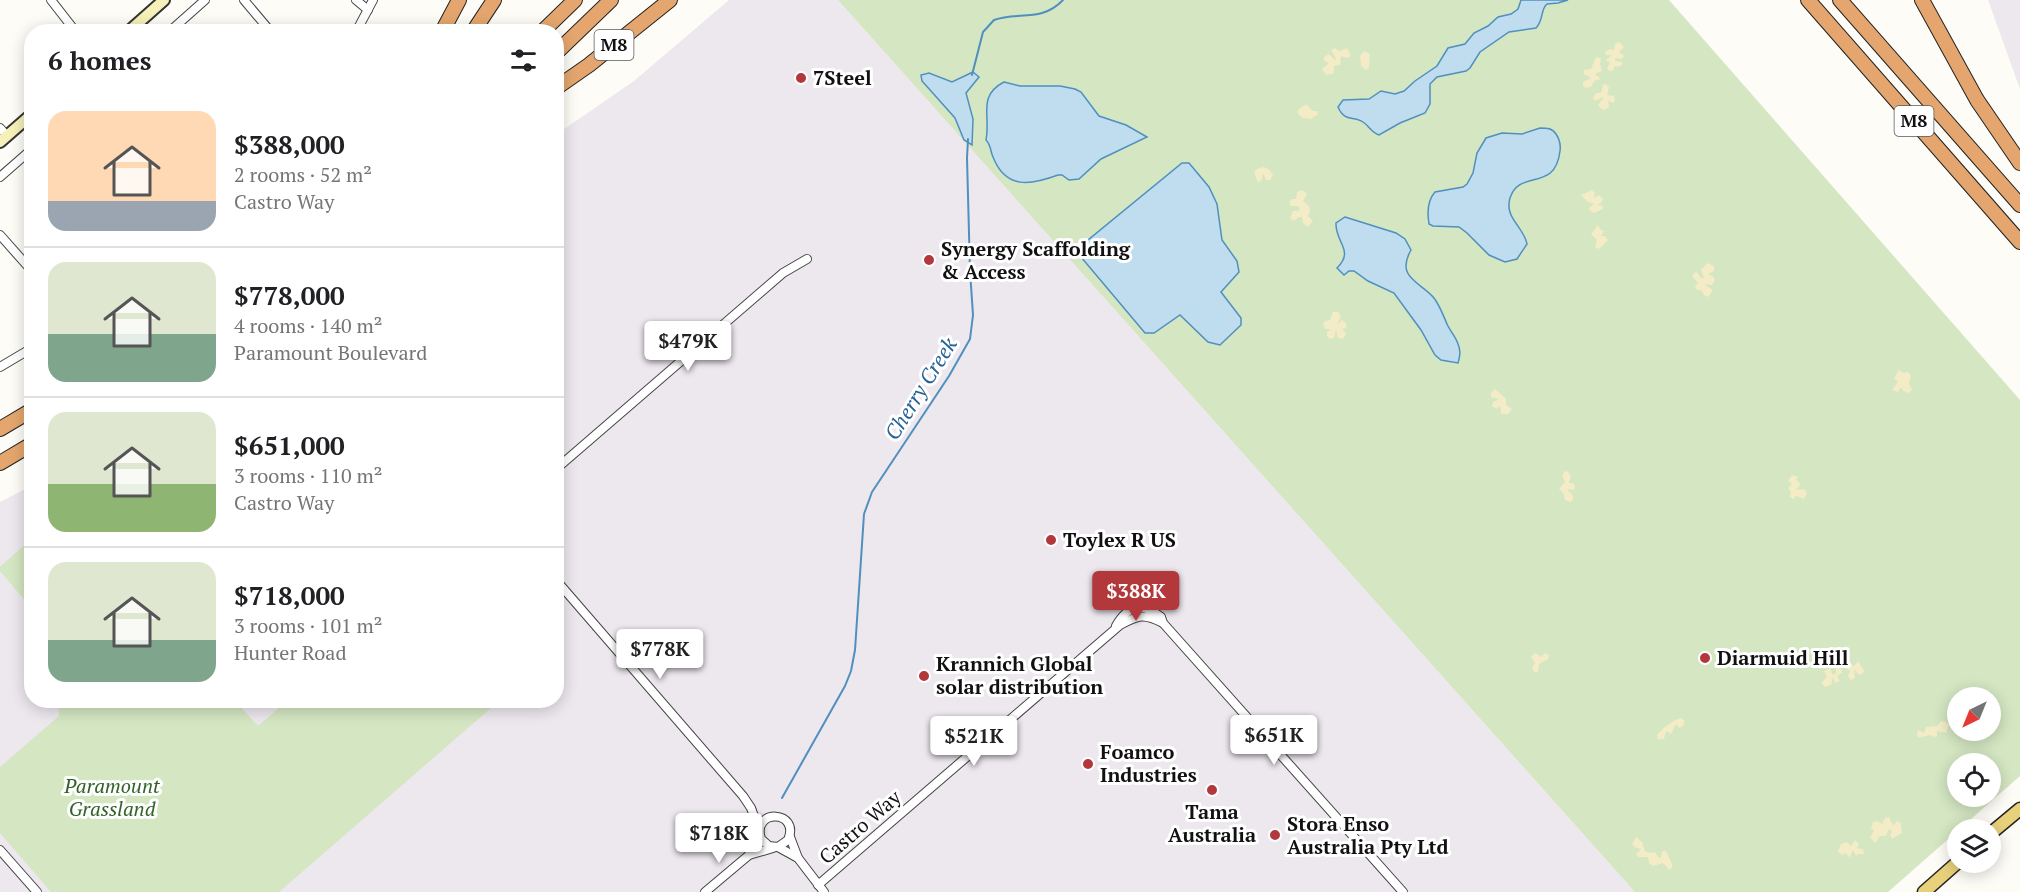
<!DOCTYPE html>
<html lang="en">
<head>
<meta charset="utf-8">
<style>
  :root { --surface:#fff; --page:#f2f2f2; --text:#202124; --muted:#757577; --line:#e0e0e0; --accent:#b2383b }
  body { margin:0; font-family:"PT Serif",serif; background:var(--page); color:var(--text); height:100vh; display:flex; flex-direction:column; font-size:22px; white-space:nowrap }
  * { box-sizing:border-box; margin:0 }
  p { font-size:20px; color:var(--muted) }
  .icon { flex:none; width:33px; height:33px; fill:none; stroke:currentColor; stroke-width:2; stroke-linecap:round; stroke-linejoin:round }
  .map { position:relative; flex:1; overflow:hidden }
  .sheet { position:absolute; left:24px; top:24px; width:540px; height:684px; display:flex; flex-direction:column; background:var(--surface); border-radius:24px; box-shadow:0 3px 15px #0003 }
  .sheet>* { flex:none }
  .needle { width:39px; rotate:223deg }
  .fabs { position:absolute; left:1947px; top:687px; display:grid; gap:12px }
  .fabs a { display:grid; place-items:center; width:54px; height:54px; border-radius:50%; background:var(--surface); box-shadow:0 3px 15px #0003; font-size:30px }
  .price { position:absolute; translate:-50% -51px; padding:0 14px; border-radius:6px; background:#fff; color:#222; font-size:20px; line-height:39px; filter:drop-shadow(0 2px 3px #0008) }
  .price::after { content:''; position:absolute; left:50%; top:36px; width:18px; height:14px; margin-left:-9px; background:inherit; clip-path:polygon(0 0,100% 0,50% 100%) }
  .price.current { background:var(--accent); color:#fff }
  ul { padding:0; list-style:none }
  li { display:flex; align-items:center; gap:18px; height:150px; padding:0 24px }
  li+li { border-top:2px solid var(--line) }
  li span { display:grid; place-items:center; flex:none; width:168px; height:120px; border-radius:18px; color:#555 }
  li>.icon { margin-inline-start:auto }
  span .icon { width:72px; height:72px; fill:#fffc; stroke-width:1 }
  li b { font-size:26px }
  h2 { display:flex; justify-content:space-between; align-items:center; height:72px; padding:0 24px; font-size:26px }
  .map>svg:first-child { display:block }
</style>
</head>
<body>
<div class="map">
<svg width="2020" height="892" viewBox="0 0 2020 892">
  <rect width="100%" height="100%" fill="#fefcf6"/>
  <g fill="#ede7ee">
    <polygon points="729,0 838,0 1635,892 0,892 0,502 31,486 32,700 556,700 557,134 634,81"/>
    <polygon points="1988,0 2020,0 2020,89"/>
  </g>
  <g fill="#d4e6c2" fill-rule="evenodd">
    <path d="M838 0H1669L2020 400V776L1888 892H1635ZM1958 698H1990V730H1958ZM1958 764H1990V796H1958Z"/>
    <polygon points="31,539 31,608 0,571 0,567"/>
    <polygon points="58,701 235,701 258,726 287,701 499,701 279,892 51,892 0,833 0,767 59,716"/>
  </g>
  <g fill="#f4ebc7">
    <polygon points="1619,42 1624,47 1619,52 1625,56 1621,59 1615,58 1615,61 1622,62 1622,65 1619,67 1615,66 1613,71 1609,71 1607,68 1610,63 1606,60 1612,55 1606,55 1605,52 1610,49 1614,50 1615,44"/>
    <polygon points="1335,48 1339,51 1347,48 1351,56 1347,58 1341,56 1340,65 1334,66 1334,73 1326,75 1322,69 1329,63 1324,61 1324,57 1329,54 1335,60 1336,58 1331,50"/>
    <polygon points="1364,51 1370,54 1369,68 1366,70 1361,66 1360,56"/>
    <polygon points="1596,57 1601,58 1600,64 1602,71 1595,74 1601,79 1594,81 1591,87 1586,88 1583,86 1583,82 1591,78 1584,74 1584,70 1591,69"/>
    <polygon points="1606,84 1609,87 1607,95 1614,96 1615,101 1613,103 1608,101 1609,108 1603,110 1598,105 1604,97 1595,101 1593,98 1596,93 1601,93 1603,85"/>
    <polygon points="1306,104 1313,111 1317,111 1318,114 1311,119 1303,118 1298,114 1298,110"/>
    <polygon points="1264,167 1270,170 1273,175 1270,180 1266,180 1263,173 1262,180 1258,183 1254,172 1257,169"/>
    <polygon points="1302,190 1307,194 1303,201 1309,206 1310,211 1308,216 1313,221 1308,227 1303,223 1302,217 1299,217 1294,221 1290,218 1293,211 1298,211 1300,209 1298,206 1290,206 1290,201 1292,199 1296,199 1297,192"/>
    <polygon points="1592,190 1595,193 1594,198 1599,195 1603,199 1601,203 1597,205 1603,206 1603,209 1594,213 1588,209 1593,205 1593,203 1588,202 1581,195"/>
    <polygon points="1598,225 1601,230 1604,231 1601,236 1605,236 1608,240 1599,249 1595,247 1597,240 1591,234"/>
    <polygon points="1707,263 1714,266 1714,271 1708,274 1713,276 1715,280 1712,285 1704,284 1713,290 1708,297 1704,295 1702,291 1696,289 1695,286 1698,283 1692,276 1696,271 1701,278 1704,278 1701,270"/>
    <polygon points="1333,312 1338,312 1341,316 1337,325 1342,320 1347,324 1346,328 1342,329 1346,333 1343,339 1338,338 1336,330 1334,338 1330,339 1327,336 1327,332 1331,329 1325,329 1323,324 1325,321 1330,320"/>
    <polygon points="1899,370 1904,373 1908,372 1911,376 1909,383 1912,390 1908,393 1903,391 1901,387 1898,392 1892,390 1898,382 1894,378"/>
    <polygon points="1495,389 1506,399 1506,405 1512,409 1508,414 1501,414 1500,406 1496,409 1492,406 1493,402 1499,399 1491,397 1491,393"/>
    <polygon points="1565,471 1568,472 1571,476 1569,483 1573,483 1575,486 1574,490 1567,489 1573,496 1573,500 1570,502 1565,500 1564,494 1559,489 1565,482 1562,476"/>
    <polygon points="1792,475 1798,477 1796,480 1799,482 1800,485 1796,490 1804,489 1807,493 1804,499 1796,496 1793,499 1790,497 1791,492 1788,488 1792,484 1788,481"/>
    <polygon points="1535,653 1541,657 1545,653 1549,655 1548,659 1539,664 1538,672 1534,672 1532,668 1535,663 1531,657"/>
    <polygon points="1858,661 1865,672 1859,675 1854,669 1855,678 1851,680 1848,676 1850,671 1843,666 1848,663 1854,666"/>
    <polygon points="1830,668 1833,675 1836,673 1836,668 1841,669 1842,673 1837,676 1840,681 1835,683 1833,677 1831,685 1825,687 1821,683 1827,677 1824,671"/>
    <path d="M1681 718 1685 721 1683 726 1679 728 1676 724 1671 734 1666 731 1664 739H1658L1657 735C1663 728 1672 720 1681 718Z"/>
    <polygon points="1941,721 1946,722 1949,725 1946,733 1937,731 1937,736 1935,737 1929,735 1919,738 1917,735 1918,730 1924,733 1926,727 1937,726"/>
    <polygon points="1889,817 1893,826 1897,821 1901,823 1902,833 1892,839 1890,835 1892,831 1889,829 1886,836 1880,836 1876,842 1874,842 1870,837 1874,831 1871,828 1873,822 1877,821 1882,824 1885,818"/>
    <polygon points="1636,837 1642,842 1645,851 1649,853 1655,852 1659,858 1661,858 1662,851 1666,851 1672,864 1672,868 1669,870 1663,863 1653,866 1649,863 1648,857 1638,857 1636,854 1641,849 1634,847 1632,844"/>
    <polygon points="1855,840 1859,844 1857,848 1863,849 1864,854 1859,854 1856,856 1853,850 1850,858 1846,853 1842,855 1839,853 1838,851 1841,844 1847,842 1851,846"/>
  </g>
  <g fill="#c0ddf0" stroke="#4f90bf" stroke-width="1.5">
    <path d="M1521 0H1568L1558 3 1547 4C1540 10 1544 20 1536 28L1509 32 1480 52 1470 68 1466 71 1437 77 1430 84V104L1425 113 1400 123 1379 135C1371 132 1369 126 1363 122 1353 115 1345 123 1338 107L1343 100 1369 99 1381 91 1395 94 1404 91 1415 81 1437 66 1448 48 1465 44 1474 33 1488 26 1498 17 1511 14 1518 9Z"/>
    <polygon points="973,72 979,77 966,93 973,119 972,145 964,140 955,118 922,81 921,75 929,73 952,82"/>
    <path d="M1004 82 1020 86H1060L1075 89 1081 92 1099 116 1126 125 1147 137 1101 159 1079 179 1069 180 1062 175H1058C1031 185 1006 190 993 157 990 150 991 145 986 140 991 116 977 96 1004 82Z"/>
    <path d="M1540 128C1547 128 1552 128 1556 134 1560 140 1561 144 1560 151 1555 193 1520 168 1510 198 1504 218 1524 227 1527 244L1517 259 1505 262 1489 255 1467 233 1459 227 1433 226 1429 224C1427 212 1427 201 1435 192L1463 187 1467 184 1473 173 1477 153 1486 138 1502 133 1522 134Z"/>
    <polygon points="1182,163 1189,163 1209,187 1217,204 1222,240 1237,261 1239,272 1221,292 1241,318 1241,325 1220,345 1208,342 1180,315 1154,333 1145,333 1081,257 1082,245"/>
    <path d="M1345 217 1396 233 1405 239 1411 250C1395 278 1421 282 1434 298 1440 306 1443 315 1447 324 1450 331 1456 337 1458 344 1461 351 1460 356 1458 363L1441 360 1435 355 1421 330 1394 293 1368 281 1354 271H1349L1344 275 1337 268C1355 250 1335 243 1336 223Z"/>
  </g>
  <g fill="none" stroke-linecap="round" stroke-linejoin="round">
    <g stroke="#4f90bf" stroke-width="2">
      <path d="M972 75 983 32 994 20C1018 11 1041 23 1063 0"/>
      <polyline points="782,798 845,686 851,671 855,650 864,514 872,492 949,376 970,339 973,315 970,271 967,158 968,139"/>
    </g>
    <defs>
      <g id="street">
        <polyline points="51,0 76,32"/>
        <polyline points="244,0 271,32"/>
        <polyline points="356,0 368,10"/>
        <polyline points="169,32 205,0"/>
        <polyline points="356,32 373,0"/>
        <polyline points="0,128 7,136"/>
        <polyline points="0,177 32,149"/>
        <polyline points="0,235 32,271"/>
        <polyline points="0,367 32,348"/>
        <polyline points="556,469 783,273 807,259"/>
        <polyline points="556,580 743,796 751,808 759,830"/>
        <path d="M1116 626C1128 605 1142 602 1161 617L1163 623 1403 892"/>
        <polyline points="790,837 798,858 824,892"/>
        <path d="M778 847 788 840C801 810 751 808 761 839L769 846 778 847 798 858"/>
        <polyline points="0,850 37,892"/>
        <polyline points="749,855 773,848"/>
        <path d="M818 885 1120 625C1138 615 1144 613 1163 623"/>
        <polyline points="705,892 749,855 759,834"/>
      </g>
      <g id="secondary">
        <polyline points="128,32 164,0"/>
        <polyline points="0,142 32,114"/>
      </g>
      <g id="primary">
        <polyline points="1990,834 2020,809"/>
        <polyline points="1924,892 1958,862"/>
      </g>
      <g id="highway">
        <polyline points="1808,0 2020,242"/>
        <polyline points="1840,0 2020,205"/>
        <polyline points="1922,0 1977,100 2020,163"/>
        <polyline points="442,32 459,0"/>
        <polyline points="473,32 494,0"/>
        <polyline points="542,32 575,0"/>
        <polyline points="556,53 611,0"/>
        <polyline points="556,88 589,65 670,0"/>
        <polyline points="0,429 32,410"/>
        <polyline points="0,463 32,444"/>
      </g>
    </defs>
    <use href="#street" stroke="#444" stroke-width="10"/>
    <use href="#secondary" stroke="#333" stroke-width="14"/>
    <use href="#primary" stroke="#222" stroke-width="15"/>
    <use href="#highway" stroke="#222" stroke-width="16"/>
    <use href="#street" stroke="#fff" stroke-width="8"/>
    <use href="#secondary" stroke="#f6f1b8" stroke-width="10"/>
    <use href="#primary" stroke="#e9d17b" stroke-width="12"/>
    <use href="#highway" stroke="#e4a66e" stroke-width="14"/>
  </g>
  <g fill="#b2383b" stroke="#fff" stroke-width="2">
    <circle cx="801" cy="78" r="6"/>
    <circle cx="929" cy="260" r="6"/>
    <circle cx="1051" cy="540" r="6"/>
    <circle cx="1705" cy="658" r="6"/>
    <circle cx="924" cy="676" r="6"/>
    <circle cx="1088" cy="764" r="6"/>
    <circle cx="1212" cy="790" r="6"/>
    <circle cx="1275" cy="835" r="6"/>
  </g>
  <g text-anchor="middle" stroke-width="6" stroke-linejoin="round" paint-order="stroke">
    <g fill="#fff" stroke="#585858" stroke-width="1.5">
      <rect x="594.5" y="30" width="39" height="30" rx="4.5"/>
      <rect x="1894.5" y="106" width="39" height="30" rx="4.5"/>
    </g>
    <g font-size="18" font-weight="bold" fill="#111">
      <text x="614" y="51">M8</text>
      <text x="1914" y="127">M8</text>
    </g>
    <g font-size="20" font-weight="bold" fill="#111" stroke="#fff" text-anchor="start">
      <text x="813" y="85">7Steel</text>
      <text x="941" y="256">Synergy Scaffolding<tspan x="941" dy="23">&amp; Access</tspan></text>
      <text x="1063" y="547">Toylex R US</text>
      <text x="1717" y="665">Diarmuid Hill</text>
      <text x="936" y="671">Krannich Global<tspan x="936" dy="23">solar distribution</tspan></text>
      <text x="1100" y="759">Foamco<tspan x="1100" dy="23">Industries</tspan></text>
      <text x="1212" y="819" text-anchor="middle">Tama<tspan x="1212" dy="23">Australia</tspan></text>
      <text x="1287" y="831">Stora Enso<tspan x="1287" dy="23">Australia Pty Ltd</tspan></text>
    </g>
    <g font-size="20" font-style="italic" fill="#326227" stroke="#fff">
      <text x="112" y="793">Paramount<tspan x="112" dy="23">Grassland</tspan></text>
    </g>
    <g font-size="20" fill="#111" stroke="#fff">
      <text transform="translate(860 827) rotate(-41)" y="7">Castro Way</text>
    </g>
    <g font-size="21" font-style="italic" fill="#276396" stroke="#fff">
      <text transform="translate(921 389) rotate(-58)" y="7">Cherry Creek</text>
    </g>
  </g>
</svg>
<div class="fabs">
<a><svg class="needle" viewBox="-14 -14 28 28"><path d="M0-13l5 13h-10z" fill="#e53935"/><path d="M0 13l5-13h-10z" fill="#757577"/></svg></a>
<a><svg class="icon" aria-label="locate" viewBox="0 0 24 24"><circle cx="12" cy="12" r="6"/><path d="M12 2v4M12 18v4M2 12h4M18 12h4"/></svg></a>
<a><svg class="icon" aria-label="layers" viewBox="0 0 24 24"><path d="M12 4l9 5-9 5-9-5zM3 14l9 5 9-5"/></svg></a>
</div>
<b class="price" style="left:688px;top:372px">$479K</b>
<b class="price current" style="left:1136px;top:622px">$388K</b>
<b class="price" style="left:660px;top:680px">$778K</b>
<b class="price" style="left:1274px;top:766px">$651K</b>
<b class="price" style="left:974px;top:767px">$521K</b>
<b class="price" style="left:719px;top:864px">$718K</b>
<section class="sheet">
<h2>6 homes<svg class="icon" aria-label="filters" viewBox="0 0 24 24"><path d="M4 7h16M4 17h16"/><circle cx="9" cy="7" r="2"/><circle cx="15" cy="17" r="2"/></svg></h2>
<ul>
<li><span style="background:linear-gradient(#ffd9b3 75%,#9aa5b1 0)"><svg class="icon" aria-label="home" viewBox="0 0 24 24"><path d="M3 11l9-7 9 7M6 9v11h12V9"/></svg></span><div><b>$388,000</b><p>2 rooms · 52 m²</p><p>Castro Way</p></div></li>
<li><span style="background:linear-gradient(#dfe7d0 60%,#7fa58c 0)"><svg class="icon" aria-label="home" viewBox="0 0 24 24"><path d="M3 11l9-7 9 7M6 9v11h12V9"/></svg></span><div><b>$778,000</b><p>4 rooms · 140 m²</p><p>Paramount Boulevard</p></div></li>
<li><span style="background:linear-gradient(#dfe7d0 60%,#8fb573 0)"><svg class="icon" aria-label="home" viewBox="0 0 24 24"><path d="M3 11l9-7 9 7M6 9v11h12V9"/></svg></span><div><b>$651,000</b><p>3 rooms · 110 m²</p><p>Castro Way</p></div></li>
<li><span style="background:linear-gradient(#dfe7d0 65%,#7fa58c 0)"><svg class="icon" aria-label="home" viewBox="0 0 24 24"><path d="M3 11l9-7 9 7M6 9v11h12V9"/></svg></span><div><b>$718,000</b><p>3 rooms · 101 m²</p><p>Hunter Road</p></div></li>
</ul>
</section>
</div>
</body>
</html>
